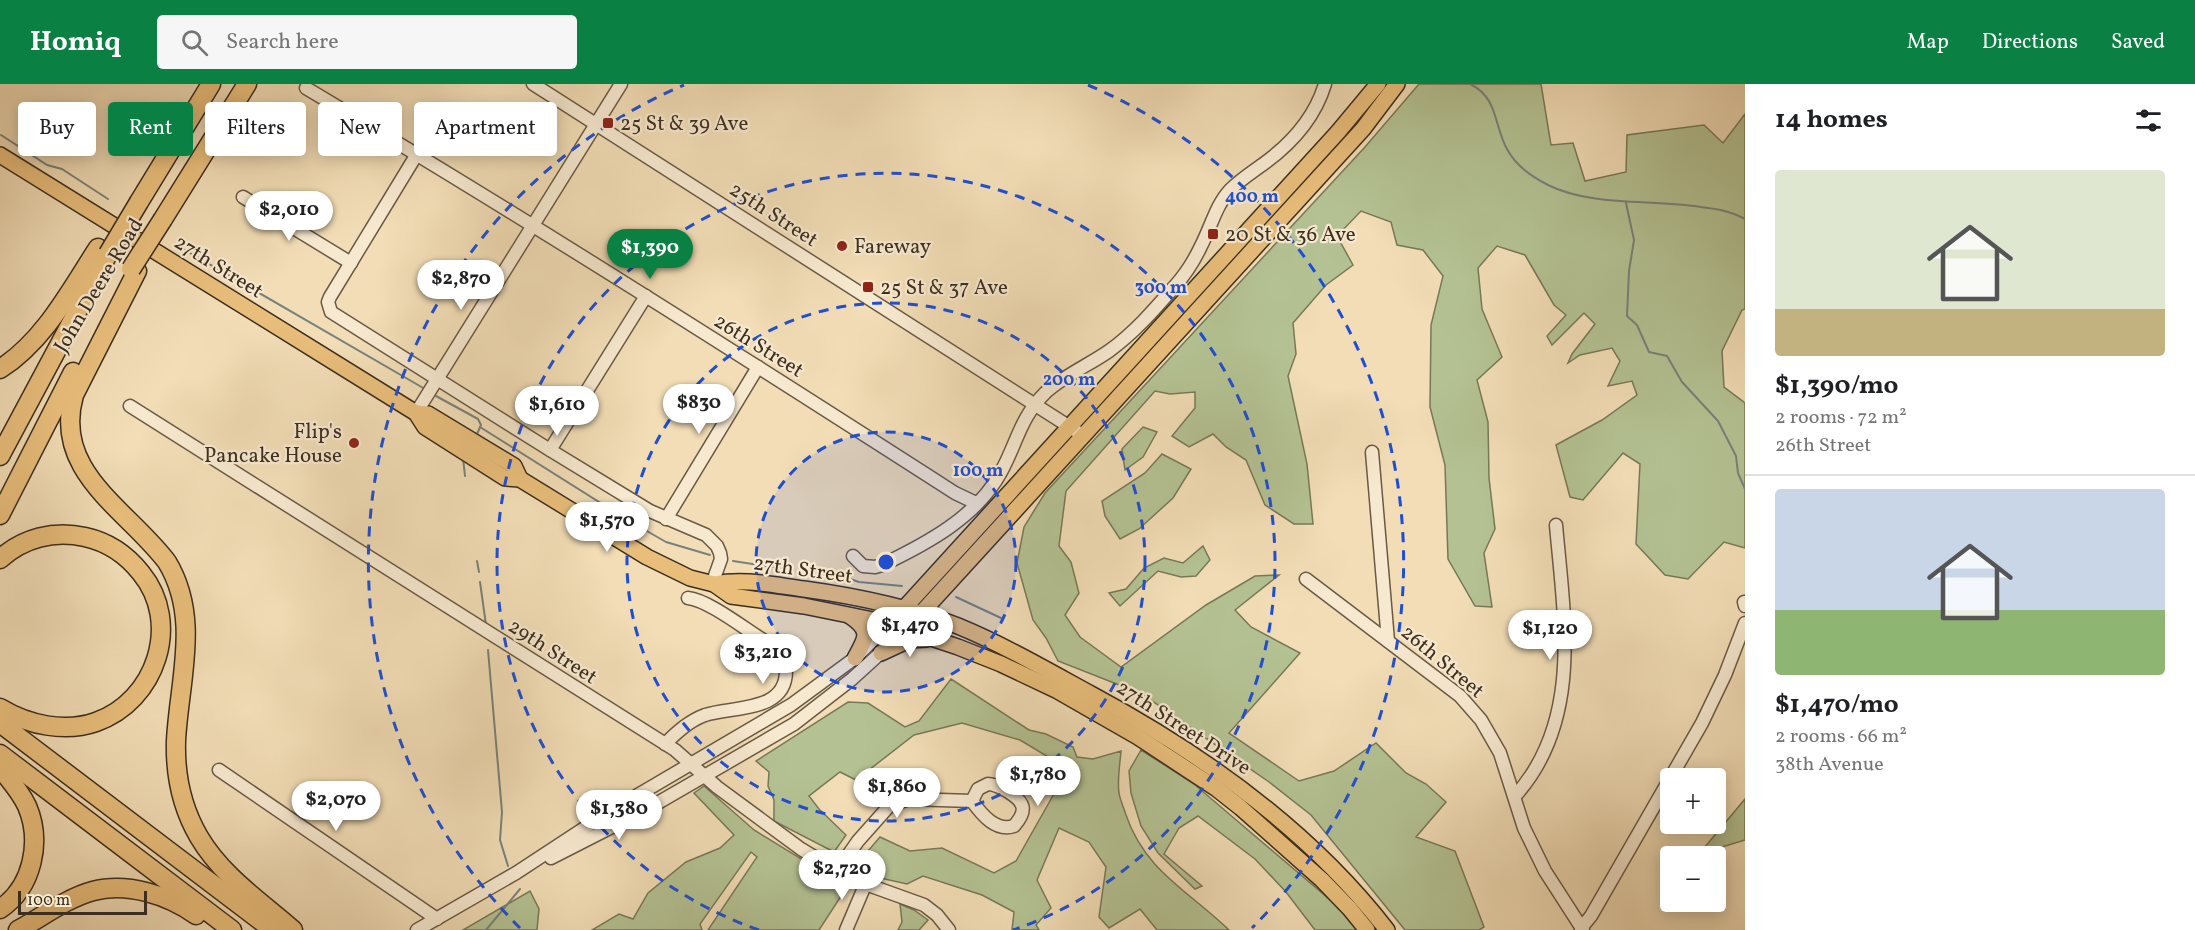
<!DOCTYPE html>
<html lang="en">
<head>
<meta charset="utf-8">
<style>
  :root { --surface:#fff; --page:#f6f6f6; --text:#202124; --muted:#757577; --line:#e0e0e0; --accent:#0b8043 }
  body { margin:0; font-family:Vollkorn,serif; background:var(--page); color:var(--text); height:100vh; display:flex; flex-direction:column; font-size:22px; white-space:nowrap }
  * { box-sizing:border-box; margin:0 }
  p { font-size:20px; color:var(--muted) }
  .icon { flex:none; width:33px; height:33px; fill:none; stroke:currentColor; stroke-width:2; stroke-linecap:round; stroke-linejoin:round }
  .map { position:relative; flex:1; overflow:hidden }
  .details { display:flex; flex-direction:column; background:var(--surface); width:450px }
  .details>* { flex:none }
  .hud { position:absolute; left:18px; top:18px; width:570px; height:54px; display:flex; gap:12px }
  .buttons { position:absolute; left:1660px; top:684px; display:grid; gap:12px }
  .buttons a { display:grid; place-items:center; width:66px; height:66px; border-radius:6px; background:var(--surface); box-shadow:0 3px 15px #0003; font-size:30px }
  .scale { position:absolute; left:18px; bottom:15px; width:129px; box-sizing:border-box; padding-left:6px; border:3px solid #3c2f1f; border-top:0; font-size:16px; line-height:21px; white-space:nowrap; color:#3c2f1f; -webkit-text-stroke:4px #f7e9d0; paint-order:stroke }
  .price { position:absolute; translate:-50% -51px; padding:0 14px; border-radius:21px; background:#fff; color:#222; font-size:20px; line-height:39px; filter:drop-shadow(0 2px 3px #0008) }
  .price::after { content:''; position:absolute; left:50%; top:36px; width:18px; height:14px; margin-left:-9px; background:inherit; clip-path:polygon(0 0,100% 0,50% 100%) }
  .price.active { background:var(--accent); color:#fff }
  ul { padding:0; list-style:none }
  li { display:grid; align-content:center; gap:12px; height:318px; padding:0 30px }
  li+li { border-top:2px solid var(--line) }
  li span { display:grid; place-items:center; height:186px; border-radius:6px; color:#555 }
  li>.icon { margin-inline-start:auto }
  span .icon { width:108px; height:108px; fill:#fffc; stroke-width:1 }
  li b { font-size:26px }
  h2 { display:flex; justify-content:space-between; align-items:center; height:72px; padding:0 30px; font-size:26px }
  .tag { padding:0 21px; border-radius:6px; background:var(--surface); box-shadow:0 3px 15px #0003; font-size:21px; line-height:54px }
  .tag.active { background:var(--accent); color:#fff }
  header { display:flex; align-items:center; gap:36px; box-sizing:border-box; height:84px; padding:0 30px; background:var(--accent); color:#fff }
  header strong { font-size:28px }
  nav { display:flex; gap:33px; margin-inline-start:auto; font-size:21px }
  .search { width:420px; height:54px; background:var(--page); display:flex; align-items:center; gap:15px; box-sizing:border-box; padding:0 21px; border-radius:6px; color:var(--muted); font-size:22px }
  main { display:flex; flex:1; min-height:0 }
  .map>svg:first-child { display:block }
</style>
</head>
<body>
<header>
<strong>Homiq</strong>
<div class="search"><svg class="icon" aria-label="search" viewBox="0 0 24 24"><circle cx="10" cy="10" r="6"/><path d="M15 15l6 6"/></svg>Search here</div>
<nav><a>Map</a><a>Directions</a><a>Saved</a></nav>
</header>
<main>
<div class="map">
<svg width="1745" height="846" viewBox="0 0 1745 846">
  <rect width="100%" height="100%" fill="#f2ddb6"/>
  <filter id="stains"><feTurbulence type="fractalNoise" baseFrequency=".00333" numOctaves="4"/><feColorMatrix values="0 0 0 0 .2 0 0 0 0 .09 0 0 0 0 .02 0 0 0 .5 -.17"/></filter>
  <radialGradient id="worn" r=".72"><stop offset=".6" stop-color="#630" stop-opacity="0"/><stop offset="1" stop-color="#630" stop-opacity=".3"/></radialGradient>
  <g fill="#b4c293" stroke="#787859" stroke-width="1.5">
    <polygon points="1419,0 1541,0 1551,61 1573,59 1585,97 1626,88 1627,51 1704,41 1723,59 1745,30 1745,225 1742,226 1722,267 1724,303 1745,319 1745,464 1724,458 1688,495 1665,491 1636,460 1640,380 1623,369 1583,416 1570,413 1556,361 1602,336 1637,311 1632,297 1608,302 1620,277 1612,264 1580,271 1568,279 1572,270 1595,240 1584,229 1552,261 1547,252 1566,231 1554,221 1525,171 1497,162 1478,184 1482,225 1502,273 1477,296 1488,338 1489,394 1495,445 1484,469 1492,523 1475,522 1448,475 1445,381 1430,323 1431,241 1443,192 1423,166 1397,161 1391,138 1361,127 1337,152 1353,181 1326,201 1293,239 1296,270 1288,292 1307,380 1313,440 1294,440 1265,421 1246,376 1226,363 1213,350 1189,363 1172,352 1195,324 1195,308 1170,310 1155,307 1066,407 1059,462 1071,478 1079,509 1065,531 1080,553 1121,583 1206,521 1255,492 1279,491 1235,526 1251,543 1300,569 1229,649 1299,697 1334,687 1376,659 1406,689 1426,700 1446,718 1416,753 1455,767 1484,843 1479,846 1405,846 1311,731 1269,698 1142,610 1058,577 1046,554 1033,536 1017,479 1024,443 1045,409 1365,63"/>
    <polygon points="1143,343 1157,348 1143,373 1125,386 1122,365"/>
    <polygon points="1162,370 1191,385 1173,414 1139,445 1120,455 1105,432 1102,417 1145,389"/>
    <polygon points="1203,462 1210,476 1196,492 1181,493 1158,487 1120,522 1109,509 1126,505 1144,484 1164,474 1183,479"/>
    <path d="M951 595 1029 646 1046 650 1073 663 1077 673 1093 675 1121 667C1120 680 1117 696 1119 709 1120 716 1124 724 1126 731 1145 787 1189 807 1229 846H1157L1140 825 1109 844 1099 833 1106 783 1089 758 1059 744 1037 796 1051 824 1036 841 1039 846H1012L1014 828 982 811 923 792 907 800 858 789 862 774 880 753 910 767 942 764 994 789 1016 777 1064 692 1055 677 1020 656 962 639 914 651 856 696 840 688 809 712 819 725 846 751 834 768 774 737V716L768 702 769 688 756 677 848 618 868 619 905 643 919 637Z"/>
    <polygon points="1141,666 1194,700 1342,826 1357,846 1315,846 1286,808 1255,775 1198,732 1179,744 1164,770 1202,802 1195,805 1158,769 1141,742 1131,709 1129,687"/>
    <polygon points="704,702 754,746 847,803 819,846 708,846 757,773 751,768 700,840 702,846 592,846 619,830 633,835 648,809 686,778 720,764 734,751 694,709"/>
    <polygon points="1745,715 1745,756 1699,770"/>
    <polygon points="530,807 539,825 537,846 463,846"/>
    <polygon points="900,820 914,826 928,836 919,846 898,846 902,838"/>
  </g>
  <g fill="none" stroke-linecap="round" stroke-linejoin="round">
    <g stroke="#78827b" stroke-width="2">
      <path d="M1470 0C1498 13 1494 42 1507 65 1516 82 1531 92 1548 101 1592 123 1653 115 1701 123 1717 125 1731 127 1745 135"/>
      <polyline points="1,51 47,81 62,85 108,115"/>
      <polyline points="1626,119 1634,156 1629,187 1627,232 1637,241 1649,268 1667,272 1682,298 1718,337 1736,372 1738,389 1745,405"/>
      <polyline points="178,162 425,305"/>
      <polyline points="436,312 478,335 481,341 477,350"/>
      <polyline points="480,343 626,435 666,458 710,471"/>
      <polyline points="463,374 465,392"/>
      <polyline points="477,477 479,488"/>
      <polyline points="733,477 773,483"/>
      <polyline points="811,482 859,498 902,502"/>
      <polyline points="480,498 486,541"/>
      <polyline points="956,513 1001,534"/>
      <polyline points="488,566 502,728 500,756 508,782"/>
      <polyline points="486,846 520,805"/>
    </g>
    <defs>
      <g id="minor">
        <polyline points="533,0 1084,352"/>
        <path d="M306 4C525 134 740 271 955 409L976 419"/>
        <polyline points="417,70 330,213 328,218 331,228 550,366 650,427 706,451 717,462 720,469 721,475 712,500"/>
        <polyline points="243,113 351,179"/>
        <polyline points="130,322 675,666 717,703 801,765 849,794 924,821 937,831 949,846"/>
        <polyline points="416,329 621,0"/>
        <polyline points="550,366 646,212"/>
        <polyline points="1372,368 1388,557"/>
        <polyline points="666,435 758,283"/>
        <path d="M853 472 863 482 875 483 882 481C926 460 977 433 1001 388 1017 359 1020 334 1045 309 1063 292 1089 281 1109 267 1134 249 1154 226 1174 203 1185 191 1194 177 1201 162 1211 143 1216 121 1230 106 1241 95 1254 87 1266 78 1293 58 1315 33 1325 0"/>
        <polyline points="1306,495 1460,612 1481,636 1500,669 1524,744 1545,787 1583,846"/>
        <polyline points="1744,518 1745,522"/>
        <path d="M665 660C677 648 689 637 705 631 732 622 786 629 786 587 787 572 776 564 763 556 745 545 708 516 688 514"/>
        <polyline points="219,686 437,835"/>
        <path d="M988 700C995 700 1001 704 1007 707 1025 718 1028 726 1014 742 996 748 982 731 972 717L978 705Z"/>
        <path d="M1515 712C1583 637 1564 533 1556 441"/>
        <polyline points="551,774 649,724 794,640 852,595 886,564"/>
        <polyline points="837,787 858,757 890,721 909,715 972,717"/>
        <polyline points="1581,844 1591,832 1702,639 1725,591 1745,539"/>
        <polyline points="417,846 516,789 609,728 791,621 855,574 889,540"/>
        <polyline points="846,846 866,799"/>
      </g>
      <g id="major">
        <polyline points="0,71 416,329 425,343 505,394 520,395 647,473 690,494 714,500 731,512 804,522 883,538 958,563 1001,580 1056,606 1138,653 1217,705 1241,724 1322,796 1350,825 1367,846"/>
        <polyline points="416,329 428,330 514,382 520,395"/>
        <path d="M714 500C744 494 773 501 804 505 855 512 909 523 958 542 1004 561 1047 586 1091 610 1203 670 1309 745 1387 846"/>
        <polyline points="898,531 1338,48 1378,0"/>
        <path d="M850 532C872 547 866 554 855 574"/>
        <polyline points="915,536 1363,45 1397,0"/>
        <polyline points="881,569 909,556 927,555"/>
      </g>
      <g id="highway">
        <polyline points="139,118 211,0"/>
        <polyline points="163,135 247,0"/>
        <path d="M137 187 74 311C52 388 127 425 167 478 201 534 179 596 176 657 175 690 182 724 199 753 222 792 260 817 293 846"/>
        <path d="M0 285C44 257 70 207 98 164"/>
        <polyline points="0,372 108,170"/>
        <polyline points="0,431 73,288"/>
        <path d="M0 475C23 454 54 446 85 453 108 458 126 470 141 489 182 539 156 617 96 638 65 649 28 641 0 624"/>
        <polyline points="0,639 273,846"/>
        <polyline points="0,670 232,846"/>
        <path d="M0 684C10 696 20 707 27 722 42 757 33 803 0 825"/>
        <path d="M18 846C42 833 67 814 93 807 127 798 168 811 196 831"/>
      </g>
    </defs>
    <use href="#minor" stroke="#6a5a45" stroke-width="15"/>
    <use href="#major" stroke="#3c2f1f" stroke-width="18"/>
    <use href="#highway" stroke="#3c2f1f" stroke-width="21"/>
    <use href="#minor" stroke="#f7e9d0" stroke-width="12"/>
    <use href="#major" stroke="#e9be7b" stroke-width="15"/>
    <use href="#highway" stroke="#e9be7b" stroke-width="18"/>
    <defs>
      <g id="highway-bridge">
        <polyline points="108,170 139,118"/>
        <polyline points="131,185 163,135"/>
      </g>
    </defs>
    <use href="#highway-bridge" stroke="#3c2f1f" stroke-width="21" stroke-linecap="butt"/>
    <use href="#highway-bridge" stroke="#e9be7b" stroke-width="18"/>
  </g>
  <circle cx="886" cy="478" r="130" fill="#1d4ed8" fill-opacity=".12"/>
  <g fill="none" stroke="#1d4ed8" stroke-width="3" stroke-dasharray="10 8">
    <circle cx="886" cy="478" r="130"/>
    <circle cx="886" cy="478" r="259"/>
    <path d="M759 846A389 389 0 1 1 1013 846"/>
    <path d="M520 844A518 518 0 0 1 684 1M1088 1A518 518 0 0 1 1252 844"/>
  </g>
  <g fill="#8f2418" stroke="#f7e9d0" stroke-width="2">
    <rect x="602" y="33" width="12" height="12" rx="3"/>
    <rect x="1207" y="144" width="12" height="12" rx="3"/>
    <circle cx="842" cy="162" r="6"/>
    <rect x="862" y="197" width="12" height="12" rx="3"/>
    <circle cx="354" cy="359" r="6"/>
  </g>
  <g text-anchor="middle" stroke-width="4.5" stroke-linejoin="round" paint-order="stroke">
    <g font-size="21" fill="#3c2f1f" stroke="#f7e9d0" text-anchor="start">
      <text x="620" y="46">25 St &amp; 39 Ave</text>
      <text x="1225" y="157">20 St &amp; 36 Ave</text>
      <text x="854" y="169">Fareway</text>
      <text x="880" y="210">25 St &amp; 37 Ave</text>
      <text x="342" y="354" text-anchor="end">Flip's<tspan x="342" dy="24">Pancake House</tspan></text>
    </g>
    <g font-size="21" fill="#3c2f1f" stroke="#f7e9d0">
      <text transform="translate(774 130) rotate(33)" y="7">25th Street</text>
      <text transform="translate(219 182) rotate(32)" y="7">27th Street</text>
      <text transform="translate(98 201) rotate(-59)" y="7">John Deere Road</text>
      <text transform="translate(759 261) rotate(32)" y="7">26th Street</text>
      <text transform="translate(803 485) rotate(8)" y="7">27th Street</text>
      <text transform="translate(553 567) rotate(33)" y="7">29th Street</text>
      <text transform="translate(1443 577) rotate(40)" y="7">26th Street</text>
      <text transform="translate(1184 643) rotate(33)" y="7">27th Street Drive</text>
    </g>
  </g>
  <circle cx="886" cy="478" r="9" fill="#1d4ed8" stroke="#f7e9d0" stroke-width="3"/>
  <g font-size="18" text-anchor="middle" font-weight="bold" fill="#1d4ed8" stroke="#f7e9d0" stroke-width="4.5" stroke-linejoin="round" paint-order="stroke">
    <text x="1252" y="118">400 m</text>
    <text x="1161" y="209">300 m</text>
    <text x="1069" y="301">200 m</text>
    <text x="978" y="392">100 m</text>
  </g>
  <rect width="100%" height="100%" filter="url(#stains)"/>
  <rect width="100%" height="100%" fill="url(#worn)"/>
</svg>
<div class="buttons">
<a>+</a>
<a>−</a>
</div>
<div class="scale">100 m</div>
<b class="price" style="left:289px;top:158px">$2,010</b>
<b class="price active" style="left:650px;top:196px">$1,390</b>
<b class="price" style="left:461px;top:227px">$2,870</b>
<b class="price" style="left:699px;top:351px">$830</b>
<b class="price" style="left:557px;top:353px">$1,610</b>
<b class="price" style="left:607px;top:469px">$1,570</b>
<b class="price" style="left:910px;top:574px">$1,470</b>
<b class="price" style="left:1550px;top:577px">$1,120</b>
<b class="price" style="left:763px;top:601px">$3,210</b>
<b class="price" style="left:1038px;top:723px">$1,780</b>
<b class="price" style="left:897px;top:735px">$1,860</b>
<b class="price" style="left:336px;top:748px">$2,070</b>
<b class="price" style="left:619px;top:757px">$1,380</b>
<b class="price" style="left:842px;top:817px">$2,720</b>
<div class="hud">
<a class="tag">Buy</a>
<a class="tag active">Rent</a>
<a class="tag">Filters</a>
<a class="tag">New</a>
<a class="tag">Apartment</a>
</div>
</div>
<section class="details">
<h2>14 homes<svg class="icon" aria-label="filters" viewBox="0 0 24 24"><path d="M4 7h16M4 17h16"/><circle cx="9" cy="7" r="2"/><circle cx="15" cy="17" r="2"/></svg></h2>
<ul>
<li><span style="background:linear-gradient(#dfe7d0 75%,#c2b280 0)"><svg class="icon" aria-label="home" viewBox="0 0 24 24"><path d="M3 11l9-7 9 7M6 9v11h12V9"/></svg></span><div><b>$1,390/mo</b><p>2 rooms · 72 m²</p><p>26th Street</p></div></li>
<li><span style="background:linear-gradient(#c9d6e8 65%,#8fb573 0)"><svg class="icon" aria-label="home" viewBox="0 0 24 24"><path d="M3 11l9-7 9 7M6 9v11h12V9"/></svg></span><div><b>$1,470/mo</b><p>2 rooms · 66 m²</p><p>38th Avenue</p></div></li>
</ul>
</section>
</main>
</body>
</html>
